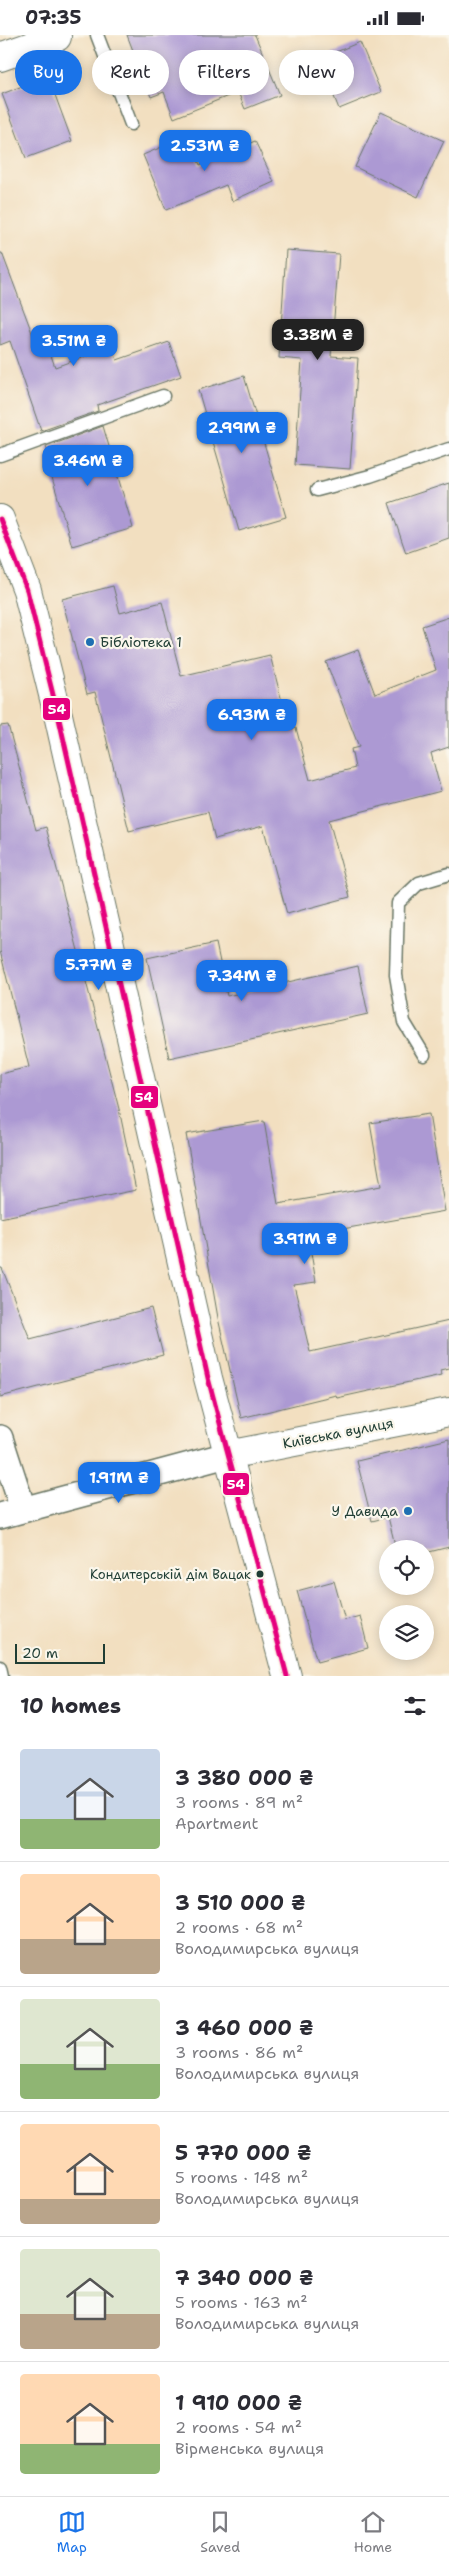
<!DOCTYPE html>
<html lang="en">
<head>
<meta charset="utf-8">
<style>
  :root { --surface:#fff; --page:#f2f2f3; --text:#2b2b33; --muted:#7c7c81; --line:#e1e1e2; --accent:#1a73e8 }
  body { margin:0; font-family:"Shantell Sans",sans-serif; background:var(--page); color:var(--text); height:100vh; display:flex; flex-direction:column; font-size:19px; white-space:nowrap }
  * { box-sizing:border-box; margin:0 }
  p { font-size:16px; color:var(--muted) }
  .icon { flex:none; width:28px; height:28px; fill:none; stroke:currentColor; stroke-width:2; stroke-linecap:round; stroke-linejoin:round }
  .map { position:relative; height:1641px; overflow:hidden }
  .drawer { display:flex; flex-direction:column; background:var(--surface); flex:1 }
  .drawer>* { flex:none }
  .banner { position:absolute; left:15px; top:15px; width:420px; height:45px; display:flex; gap:10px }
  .controls { position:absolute; left:379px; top:1505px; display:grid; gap:10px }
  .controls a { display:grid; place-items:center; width:55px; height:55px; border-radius:50%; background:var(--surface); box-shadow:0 2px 12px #0003; font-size:25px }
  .scale { position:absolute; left:15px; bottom:12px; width:90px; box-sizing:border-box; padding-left:5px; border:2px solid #1f3d34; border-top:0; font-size:14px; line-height:18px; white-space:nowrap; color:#1f3d34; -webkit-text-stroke:4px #fbf7ec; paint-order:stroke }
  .price { position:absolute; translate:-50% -42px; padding:0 11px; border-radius:10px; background:var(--accent); color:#fff; font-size:16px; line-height:32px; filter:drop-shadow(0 1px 2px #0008) }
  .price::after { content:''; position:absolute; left:50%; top:30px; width:15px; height:11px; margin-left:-8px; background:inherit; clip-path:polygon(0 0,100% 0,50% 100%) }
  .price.current { background:#222; color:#fff }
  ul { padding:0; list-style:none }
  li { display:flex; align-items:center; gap:15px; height:125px; padding:0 20px }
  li+li { border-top:1px solid var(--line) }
  li span { display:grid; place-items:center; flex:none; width:140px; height:100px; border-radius:5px; color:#555 }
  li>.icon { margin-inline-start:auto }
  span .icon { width:60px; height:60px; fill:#fffc; stroke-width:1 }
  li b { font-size:21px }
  h2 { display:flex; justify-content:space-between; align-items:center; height:60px; padding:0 20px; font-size:21px }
  .tag { padding:0 18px; border-radius:22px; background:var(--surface); box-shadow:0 2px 12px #0003; font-size:18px; line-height:45px }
  .tag.current { background:var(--accent); color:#fff }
  .status { display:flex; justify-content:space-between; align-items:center; height:35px; padding:0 25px; background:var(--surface); direction:ltr }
  .status svg { height:14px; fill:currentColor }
  .tab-bar { display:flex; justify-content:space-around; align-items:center; height:70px; border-top:1px solid var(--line); background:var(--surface); font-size:14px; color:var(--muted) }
  .tab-bar a { display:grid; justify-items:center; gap:2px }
  .tab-bar .current { color:var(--accent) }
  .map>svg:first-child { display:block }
</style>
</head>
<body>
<div class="status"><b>07:35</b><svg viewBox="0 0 49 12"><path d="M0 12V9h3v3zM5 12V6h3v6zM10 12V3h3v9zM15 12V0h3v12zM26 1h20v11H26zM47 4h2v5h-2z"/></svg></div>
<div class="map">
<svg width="449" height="1641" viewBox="0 0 449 1641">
  <rect width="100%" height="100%" fill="#fbf7ec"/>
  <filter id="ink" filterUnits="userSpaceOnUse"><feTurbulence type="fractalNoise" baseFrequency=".02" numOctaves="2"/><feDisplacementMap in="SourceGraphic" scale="10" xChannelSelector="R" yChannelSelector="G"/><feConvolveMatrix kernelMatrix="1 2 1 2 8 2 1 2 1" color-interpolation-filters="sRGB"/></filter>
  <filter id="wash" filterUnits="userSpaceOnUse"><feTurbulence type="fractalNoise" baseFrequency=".0096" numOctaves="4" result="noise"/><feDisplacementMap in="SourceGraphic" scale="20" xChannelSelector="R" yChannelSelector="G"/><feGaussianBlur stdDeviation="1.12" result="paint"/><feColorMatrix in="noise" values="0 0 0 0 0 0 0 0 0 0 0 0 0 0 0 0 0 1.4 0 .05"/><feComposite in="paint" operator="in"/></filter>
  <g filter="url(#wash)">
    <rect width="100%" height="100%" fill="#f2dfc0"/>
    <g id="blocks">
      <g fill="#ac99d3">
        <polygon points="127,0 255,0 280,60 245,74 238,57 174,83 164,57 151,62"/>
        <polygon points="360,7 381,57 339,74 319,24"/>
        <polygon points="48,41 72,106 26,123 2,59"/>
        <polygon points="381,77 444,106 418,162 355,132"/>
        <polygon points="188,101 200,130 255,106 274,147 232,166 226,150 166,175 143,120"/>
        <polygon points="286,215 339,219 331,321 358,323 350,434 295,430 302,325 279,323"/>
        <polygon points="0,218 2,218 34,303 44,300 55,332 112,312 117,325 169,307 181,341 97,370 98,376 41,396 10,306 0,310"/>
        <polygon points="244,341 286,482 239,496 198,355"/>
        <polygon points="103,391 133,493 72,511 46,422 50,421 46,412"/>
        <polygon points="449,448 449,503 406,518 389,468"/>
        <polygon points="113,551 120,578 162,567 181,641 270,620 289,694 296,693 310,745 355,733 351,714 359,712 326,627 358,615 375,659 436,635 422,591 449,582 449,712 431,718 441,756 329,785 350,862 287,879 263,791 215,804 208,777 129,796 95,657 87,659 62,564"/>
        <polygon points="8,690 36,795 46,792 119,1074 136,1155 0,1183 0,1039 29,1032 0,916 0,691"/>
        <polygon points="216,908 227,961 358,931 368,979 169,1023 147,923"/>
        <polygon points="429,1079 445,1176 308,1200 316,1247 294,1250 310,1317 449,1286 449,1333 440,1335 441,1340 337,1363 336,1360 241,1383 218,1283 186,1099 264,1086 278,1169 381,1151 370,1088"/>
        <polygon points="0,1233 2,1233 30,1304 151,1273 163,1320 0,1362"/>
        <polygon points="449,1404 449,1512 425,1518 425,1514 396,1514 388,1482 372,1486 357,1426"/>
        <polygon points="334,1546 345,1585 360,1581 368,1613 317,1627 297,1556"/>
      </g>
    </g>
  </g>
  <g filter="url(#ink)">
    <use href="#blocks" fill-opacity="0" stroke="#697665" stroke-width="1"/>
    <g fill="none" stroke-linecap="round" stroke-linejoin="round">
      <defs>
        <g id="lane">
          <polyline points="97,0 131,89"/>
          <polyline points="0,420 163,361"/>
          <polyline points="317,455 370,441 449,414"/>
          <polyline points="424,1020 404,987 396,940 398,868 419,848 449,839"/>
          <polyline points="0,1632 2,1641"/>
        </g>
        <g id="street">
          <polyline points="0,1403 23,1474"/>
          <polyline points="0,1481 227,1420"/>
        </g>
        <g id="secondary">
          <polyline points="0,22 57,2 56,0"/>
          <polyline points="0,484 27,555 59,684 208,1343 287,1641"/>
          <polyline points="227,1420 449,1377"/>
        </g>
      </defs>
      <use href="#lane" stroke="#697665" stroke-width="15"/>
      <use href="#street" stroke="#697665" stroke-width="28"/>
      <use href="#secondary" stroke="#697665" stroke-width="30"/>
      <use href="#lane" stroke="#fff" stroke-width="12"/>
      <use href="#street" stroke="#fff" stroke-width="25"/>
      <use href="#secondary" stroke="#fff" stroke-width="28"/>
      <defs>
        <polyline id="bus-1" points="0,484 27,555 59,684 208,1343 287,1641"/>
      </defs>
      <use href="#bus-1" stroke="#fbf7ec" stroke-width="9"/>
      <use href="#bus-1" stroke="#e5007d" stroke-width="5"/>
    </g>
  </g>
  <g fill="#1f6fb2" stroke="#fbf7ec" stroke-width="2">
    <circle cx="90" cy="607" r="5"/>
    <circle cx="408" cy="1476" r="5"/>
  </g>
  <circle fill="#1f3d34" stroke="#fbf7ec" stroke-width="2" cx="260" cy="1539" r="4.5"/>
  <g text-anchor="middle" stroke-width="4.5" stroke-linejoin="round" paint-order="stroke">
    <g font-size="13" fill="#1f3d34" stroke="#fbf7ec" text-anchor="end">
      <text x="251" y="1544">Кондитерській дім Вацак</text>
    </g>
    <g font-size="14" fill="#1f3d34" stroke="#fbf7ec" text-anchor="start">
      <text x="100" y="612">Бібліотека 1</text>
      <text x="398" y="1481" text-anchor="end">У Давида</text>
    </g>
    <g font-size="14" fill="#1f3d34" stroke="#fbf7ec">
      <text transform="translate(338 1398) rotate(-11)" y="5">Київська вулиця</text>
    </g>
  </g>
  <g stroke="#fbf7ec" stroke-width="2">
    <rect x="42" y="662" width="29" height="24" rx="5" fill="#e5007d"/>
    <rect x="130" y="1050" width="29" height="24" rx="5" fill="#e5007d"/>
    <rect x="222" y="1437" width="28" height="24" rx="5" fill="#e5007d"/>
  </g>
  <g font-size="14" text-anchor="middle" font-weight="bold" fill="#fff">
    <text x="57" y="679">54</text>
    <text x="144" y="1067">54</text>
    <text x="236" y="1454">54</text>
  </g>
</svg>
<div class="controls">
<a><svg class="icon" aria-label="locate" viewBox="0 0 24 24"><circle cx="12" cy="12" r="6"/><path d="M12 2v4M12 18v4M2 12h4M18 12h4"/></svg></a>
<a><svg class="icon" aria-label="layers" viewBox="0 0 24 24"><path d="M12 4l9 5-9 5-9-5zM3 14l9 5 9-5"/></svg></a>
</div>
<div class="scale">20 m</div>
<b class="price" style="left:205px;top:137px">2.53M ₴</b>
<b class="price current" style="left:318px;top:326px">3.38M ₴</b>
<b class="price" style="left:74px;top:332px">3.51M ₴</b>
<b class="price" style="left:242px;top:419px">2.99M ₴</b>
<b class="price" style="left:88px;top:452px">3.46M ₴</b>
<b class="price" style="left:252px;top:706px">6.93M ₴</b>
<b class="price" style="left:99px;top:956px">5.77M ₴</b>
<b class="price" style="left:242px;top:967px">7.34M ₴</b>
<b class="price" style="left:305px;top:1230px">3.91M ₴</b>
<b class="price" style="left:119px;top:1469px">1.91M ₴</b>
<div class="banner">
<a class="tag current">Buy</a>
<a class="tag">Rent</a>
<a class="tag">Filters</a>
<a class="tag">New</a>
</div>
</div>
<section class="drawer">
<h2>10 homes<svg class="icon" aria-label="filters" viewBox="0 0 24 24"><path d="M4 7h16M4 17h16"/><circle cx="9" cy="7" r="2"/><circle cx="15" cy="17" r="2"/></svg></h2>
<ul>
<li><span style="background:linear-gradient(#c9d6e8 70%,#8fb573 0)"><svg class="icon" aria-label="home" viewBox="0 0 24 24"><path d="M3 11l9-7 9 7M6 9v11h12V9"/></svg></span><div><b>3 380 000 ₴</b><p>3 rooms · 89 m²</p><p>Apartment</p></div></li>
<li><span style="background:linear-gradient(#ffd9b3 65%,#b9a48a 0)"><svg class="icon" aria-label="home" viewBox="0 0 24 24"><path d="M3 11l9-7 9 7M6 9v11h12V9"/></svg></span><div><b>3 510 000 ₴</b><p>2 rooms · 68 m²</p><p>Володимирська вулиця</p></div></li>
<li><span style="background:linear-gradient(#dfe7d0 65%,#8fb573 0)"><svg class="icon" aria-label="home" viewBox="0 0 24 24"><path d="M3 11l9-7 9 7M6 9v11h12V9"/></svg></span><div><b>3 460 000 ₴</b><p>3 rooms · 86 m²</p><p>Володимирська вулиця</p></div></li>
<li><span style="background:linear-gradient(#ffd9b3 75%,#b9a48a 0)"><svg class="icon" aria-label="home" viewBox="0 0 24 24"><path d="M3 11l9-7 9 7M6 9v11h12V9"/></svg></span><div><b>5 770 000 ₴</b><p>5 rooms · 148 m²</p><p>Володимирська вулиця</p></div></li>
<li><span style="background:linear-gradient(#dfe7d0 65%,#b9a48a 0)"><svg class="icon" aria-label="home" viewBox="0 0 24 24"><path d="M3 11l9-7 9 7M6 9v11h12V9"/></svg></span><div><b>7 340 000 ₴</b><p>5 rooms · 163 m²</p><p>Володимирська вулиця</p></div></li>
<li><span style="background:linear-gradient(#ffd9b3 70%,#8fb573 0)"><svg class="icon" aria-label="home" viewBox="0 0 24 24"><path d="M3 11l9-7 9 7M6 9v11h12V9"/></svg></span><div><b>1 910 000 ₴</b><p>2 rooms · 54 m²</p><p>Вірменська вулиця</p></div></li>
</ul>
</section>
<nav class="tab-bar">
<a class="current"><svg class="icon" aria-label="map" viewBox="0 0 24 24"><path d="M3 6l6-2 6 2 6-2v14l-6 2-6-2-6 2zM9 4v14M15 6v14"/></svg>Map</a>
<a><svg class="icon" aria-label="saved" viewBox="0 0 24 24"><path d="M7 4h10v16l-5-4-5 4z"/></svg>Saved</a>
<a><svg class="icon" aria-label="home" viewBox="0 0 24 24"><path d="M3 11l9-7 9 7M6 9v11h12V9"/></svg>Home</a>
</nav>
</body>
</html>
